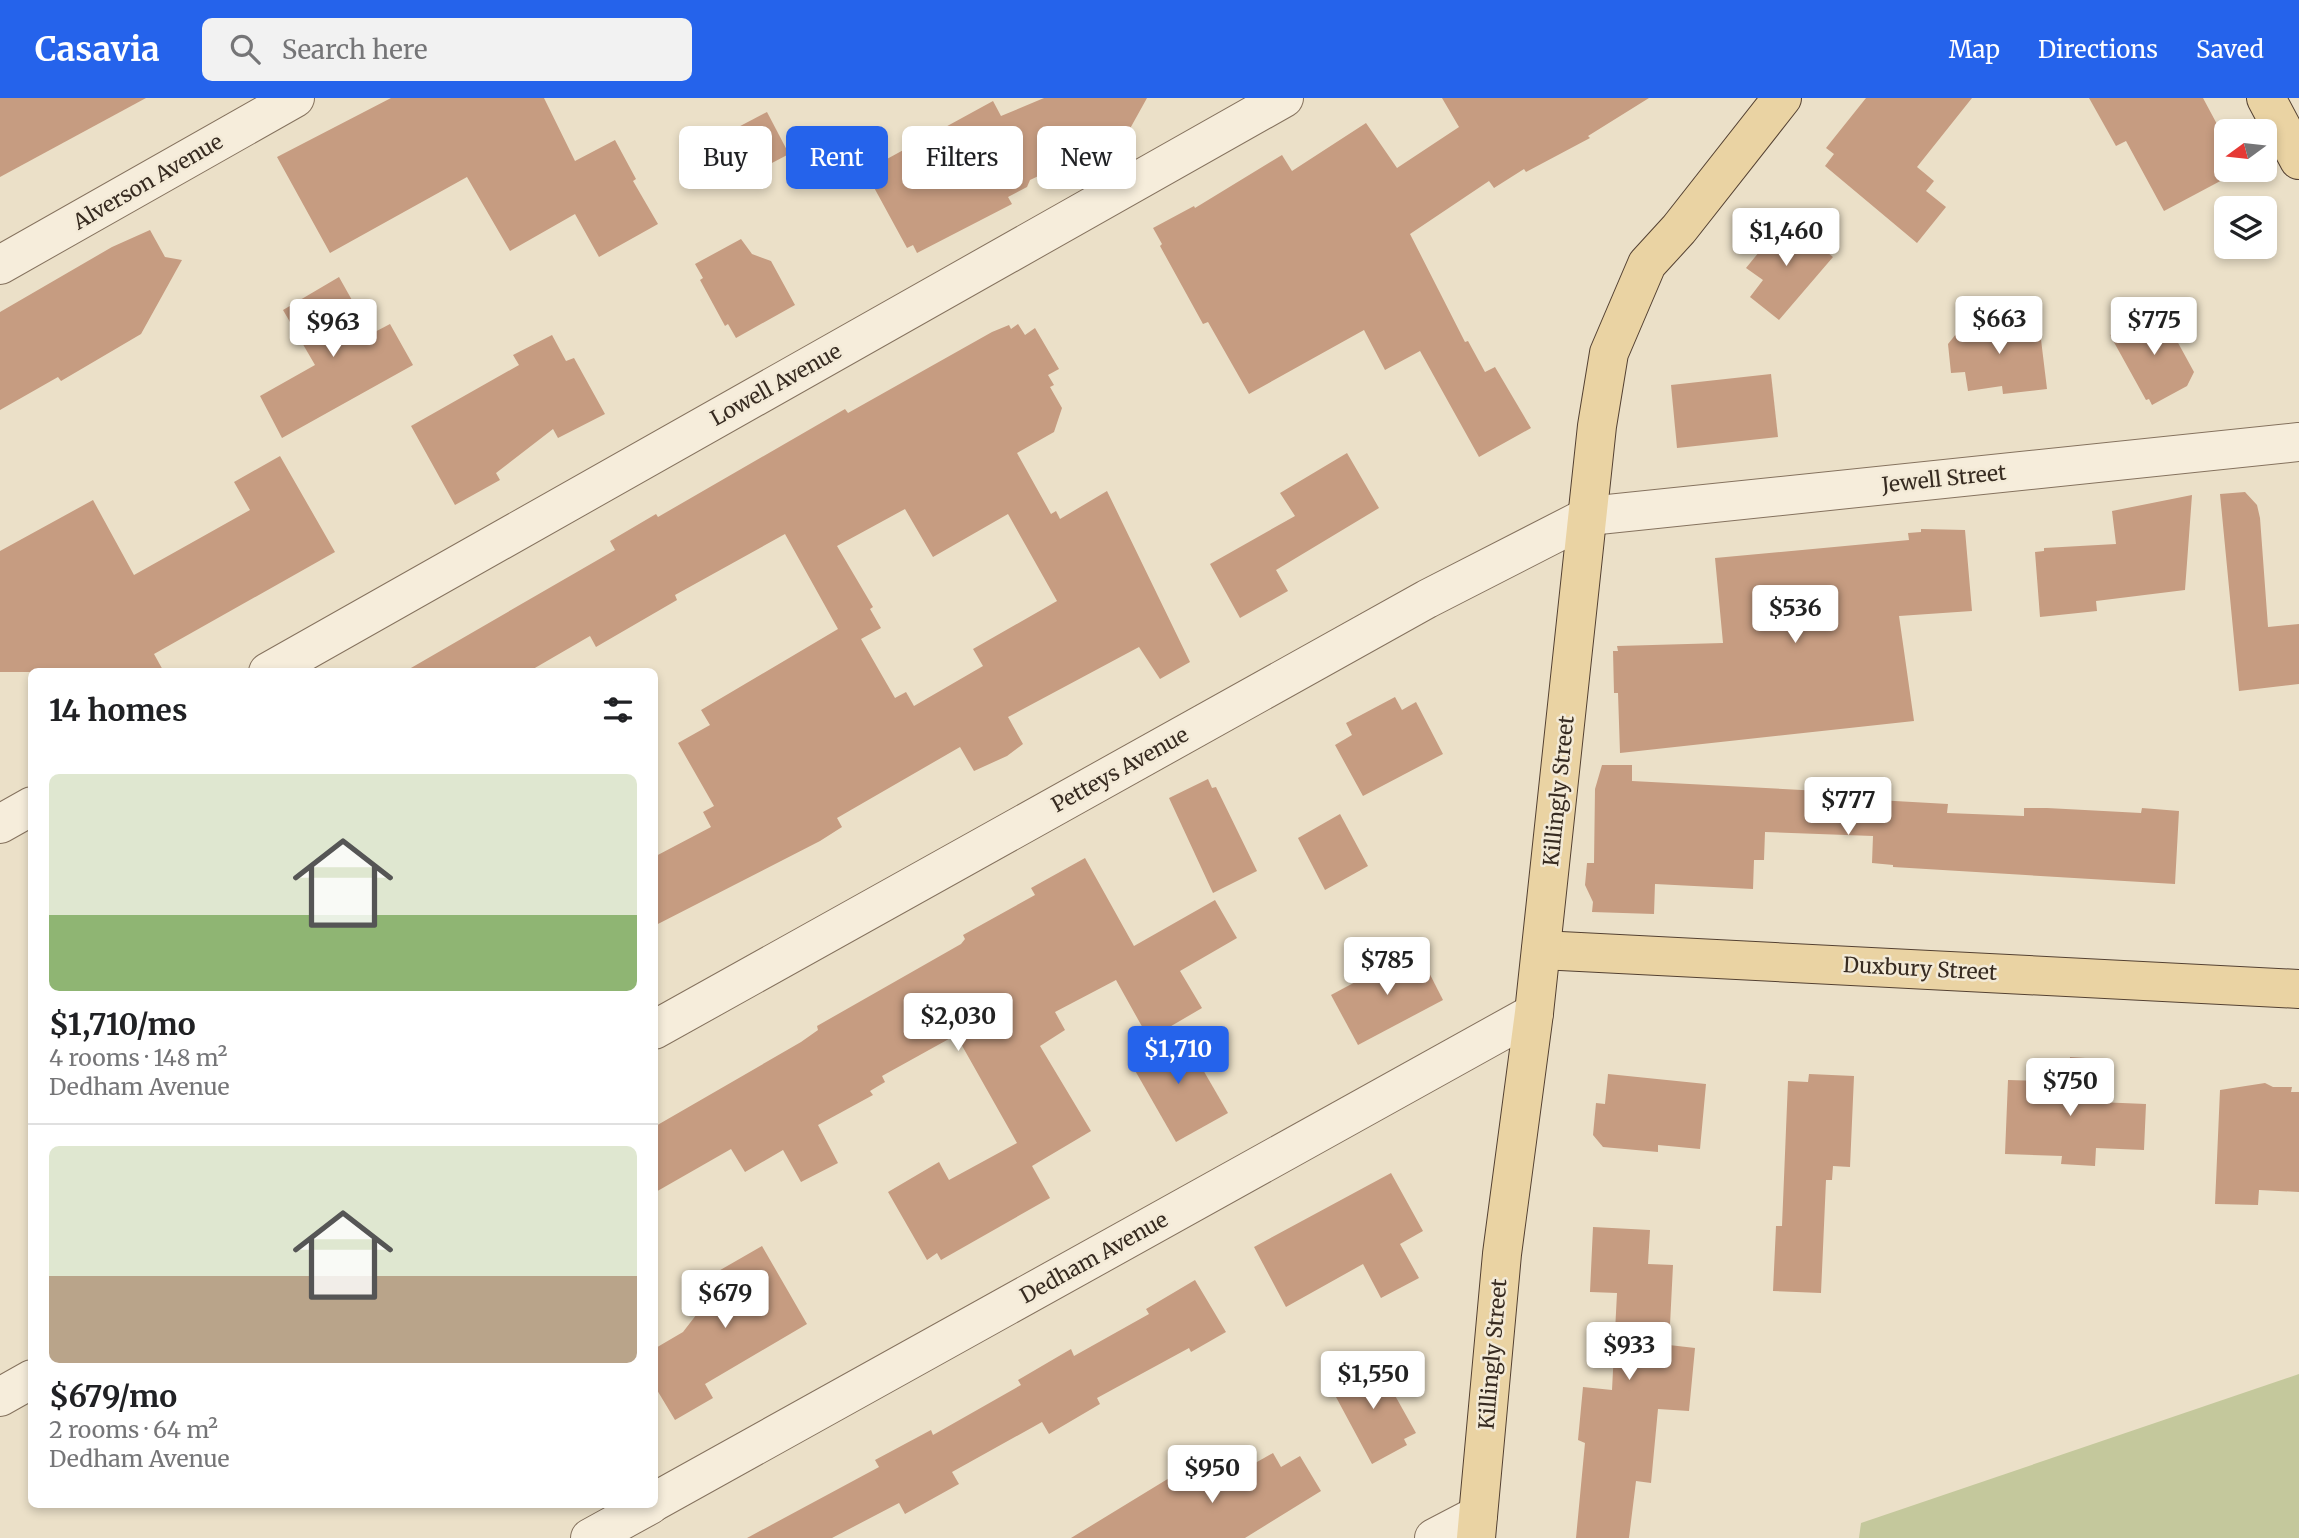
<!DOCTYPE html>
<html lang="en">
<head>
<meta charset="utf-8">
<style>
  :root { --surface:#fff; --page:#f2f2f2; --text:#202124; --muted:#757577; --line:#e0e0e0; --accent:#2563eb }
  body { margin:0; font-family:Merriweather,serif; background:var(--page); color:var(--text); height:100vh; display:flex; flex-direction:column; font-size:26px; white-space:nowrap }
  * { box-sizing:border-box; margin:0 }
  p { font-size:23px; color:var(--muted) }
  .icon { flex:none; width:38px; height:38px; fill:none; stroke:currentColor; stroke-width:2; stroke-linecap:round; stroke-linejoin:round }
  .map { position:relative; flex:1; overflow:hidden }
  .side { position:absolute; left:28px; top:570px; width:630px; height:840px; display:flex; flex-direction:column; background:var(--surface); border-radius:10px; box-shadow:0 4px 10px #0003 }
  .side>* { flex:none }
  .hud { position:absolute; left:679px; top:28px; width:665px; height:63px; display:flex; gap:14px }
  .needle { width:46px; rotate:255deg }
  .tools { position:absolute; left:2214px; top:21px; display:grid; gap:14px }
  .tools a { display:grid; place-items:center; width:63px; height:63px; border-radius:10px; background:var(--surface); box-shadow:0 4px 10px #0003; font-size:35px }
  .price { position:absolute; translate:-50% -60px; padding:0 16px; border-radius:7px; background:#fff; color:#222; font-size:23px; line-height:46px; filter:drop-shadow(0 2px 4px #0008) }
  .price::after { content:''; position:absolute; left:50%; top:42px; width:21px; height:16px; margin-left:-10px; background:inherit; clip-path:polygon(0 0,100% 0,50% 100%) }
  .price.active { background:var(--accent); color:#fff }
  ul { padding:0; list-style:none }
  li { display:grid; align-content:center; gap:14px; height:371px; padding:0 21px }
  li+li { border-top:2px solid var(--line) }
  li span { display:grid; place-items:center; height:217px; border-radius:10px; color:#555 }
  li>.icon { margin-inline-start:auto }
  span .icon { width:126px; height:126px; fill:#fffc; stroke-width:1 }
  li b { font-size:30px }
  h2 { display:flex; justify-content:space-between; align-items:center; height:84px; padding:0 21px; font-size:30px }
  .tag { padding:0 24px; border-radius:10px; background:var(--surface); box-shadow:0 4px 10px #0003; font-size:24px; line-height:63px }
  .tag.active { background:var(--accent); color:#fff }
  header { display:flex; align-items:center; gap:42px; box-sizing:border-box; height:98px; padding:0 35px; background:var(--accent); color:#fff }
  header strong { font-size:33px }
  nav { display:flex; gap:38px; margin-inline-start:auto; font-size:24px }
  .search { width:490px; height:63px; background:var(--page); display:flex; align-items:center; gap:18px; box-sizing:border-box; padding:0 24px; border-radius:10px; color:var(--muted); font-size:26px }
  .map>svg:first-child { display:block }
</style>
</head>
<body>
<header>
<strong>Casavia</strong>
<div class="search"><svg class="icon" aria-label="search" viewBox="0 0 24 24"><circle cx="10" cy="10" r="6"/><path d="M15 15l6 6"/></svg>Search here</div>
<nav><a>Map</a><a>Directions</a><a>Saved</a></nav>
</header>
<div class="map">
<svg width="2299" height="1440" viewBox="0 0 2299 1440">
  <rect width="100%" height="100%" fill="#ebe0c8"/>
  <polygon fill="#c4c89c" points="2299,1276 2299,1440 1859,1440 1861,1425"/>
  <g fill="#c69c81" fill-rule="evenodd">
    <polygon points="0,0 146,0 0,79"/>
    <polygon points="391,0 544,0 575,63 615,42 636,81 633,83 658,126 599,159 575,116 510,153 467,79 330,155 277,59"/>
    <polygon points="1044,0 1147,0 1127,36 1030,82 1027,89 1008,99 1012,106 917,155 913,147 907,150 865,73 993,3 1001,18"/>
    <polygon points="1442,0 1649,0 1588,38 1590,40 1526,74 1524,71 1494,90 1489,83 1410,136 1465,244 1468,243 1485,274 1495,269 1531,330 1479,359 1420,253 1385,272 1364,232 1249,296 1208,224 1203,226 1160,148 1162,146 1153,130 1194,108 1195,110 1282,57 1292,73 1366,25 1397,70 1459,29"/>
    <polygon points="1866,0 1972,0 1917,69 1934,83 1926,93 1946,109 1917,145 1825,68 1834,56 1826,50"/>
    <polygon points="2089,0 2203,0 2226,43 2226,80 2164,113 2126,43 2116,48"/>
    <polygon points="767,14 789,56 747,78 725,36"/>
    <polygon points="1786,121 1833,159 1779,222 1750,199 1763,182 1746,170"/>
    <polygon points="150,132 165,159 182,162 141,236 61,283 58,279 0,312 0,214 112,149"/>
    <polygon points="741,141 752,156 771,163 795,207 736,240 728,226 725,228 700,182 703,180 695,166"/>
    <polygon points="339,179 371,236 390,226 413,267 282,340 260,298 315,267 283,212"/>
    <polygon points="2159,210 2194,274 2187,288 2152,307 2149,301 2146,302 2110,237"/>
    <polygon points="1973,215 1996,230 2039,225 2047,291 2003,296 2002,288 1968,293 1965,274 1951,275 1948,246"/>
    <path d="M1018 226 1025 237 1035 230 1059 271 1048 277 1054 287 1050 289 1062 310 1054 334 1017 355 1051 416 1056 413 1060 421 1107 393 1190 564 1160 581 1139 549 1008 619 1023 646 1007 658 974 673 960 649 837 720 842 729 820 743 654 828V759L711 729 703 714 714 708 678 645 710 627 701 612 838 531 785 436 675 497 677 502 596 549 590 538 528 574H404L615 452 610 443 656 416 658 419 845 311 848 315 992 234 1009 227 1011 231ZM905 411 933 459 1008 416 1057 503 973 551 983 568 914 608 906 594 895 600 861 541 881 530 870 511 873 509 837 448Z"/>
    <polygon points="552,237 566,263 574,260 605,316 558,340 553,331 496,375 500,382 455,407 411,328 519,267 513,257"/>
    <polygon points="1771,276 1778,339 1677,350 1671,287"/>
    <polygon points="1347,355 1379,410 1276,472 1288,493 1240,520 1210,466 1295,418 1280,395"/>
    <polygon points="280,358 335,454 154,556 164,574 0,574 0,453 93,402 134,477 250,412 234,384"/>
    <polygon points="2245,394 2257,407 2260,420 2268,529 2299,526 2299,586 2239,593 2220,396"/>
    <polygon points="2192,397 2185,492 2096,503 2097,513 2040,519 2035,454 2044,453 2044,450 2116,446 2112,413"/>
    <polygon points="1921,431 1965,432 1972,513 1899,518 1914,623 1620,655 1618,595 1614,595 1613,553 1618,553 1617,548 1723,545 1715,460 1909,442 1908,435 1921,434"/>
    <polygon points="1395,599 1402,612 1416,604 1443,656 1363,698 1335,647 1352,637 1346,625"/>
    <polygon points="1602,667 1632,667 1632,683 1877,696 1877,702 1948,706 1947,715 2024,718 2024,710 2047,710 2141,715 2142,710 2179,713 2175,786 1893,769 1893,767 1872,765 1873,738 1765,734 1764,762 1754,762 1753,791 1655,786 1654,816 1592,814 1593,804 1585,787 1587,765 1594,765 1595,691"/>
    <polygon points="1208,681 1212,690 1216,689 1257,773 1213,795 1169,700"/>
    <polygon points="1340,716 1368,768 1325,792 1298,740"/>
    <polygon points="1085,760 1134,848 1215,802 1237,840 1180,873 1202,910 1149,941 1116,882 1055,914 1065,932 1040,948 1091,1033 1032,1068 1050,1100 941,1162 937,1155 927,1162 888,1094 939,1064 949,1082 1017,1045 956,937 882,978 885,984 870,993 873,997 818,1027 838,1065 801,1084 783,1052 745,1074 731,1051 654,1095 654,1029 801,944 818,932 817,928 961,846 965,841 963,837 1035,797 1031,790"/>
    <polygon points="1417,851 1443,902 1358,947 1331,897"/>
    <polygon points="1180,932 1228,1015 1176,1044 1129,962"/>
    <polygon points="2070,959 2101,961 2098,1004 2146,1006 2144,1052 2096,1050 2095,1068 2061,1066 2062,1058 2005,1056 2008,982 2068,984"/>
    <polygon points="1608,976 1706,986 1700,1051 1658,1047 1658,1054 1603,1049 1593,1037 1596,1005 1605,1006"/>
    <polygon points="1809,976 1854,978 1850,1069 1833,1068 1832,1082 1826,1082 1821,1195 1773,1193 1776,1128 1782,1128 1788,983 1808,984"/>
    <polygon points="2265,985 2273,989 2292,989 2291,994 2299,994 2299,1094 2259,1092 2258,1107 2215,1106 2220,992"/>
    <polygon points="1391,1075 1423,1133 1400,1146 1419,1180 1381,1200 1363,1166 1286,1209 1254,1149"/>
    <polygon points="1593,1129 1650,1132 1648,1166 1673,1167 1669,1247 1695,1250 1689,1313 1658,1311 1651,1385 1636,1383 1629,1440 1576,1440 1585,1345 1578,1342 1583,1289 1612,1292 1617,1195 1590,1194"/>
    <polygon points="762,1148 807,1226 705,1286 713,1300 675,1322 654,1287 654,1251 683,1234 700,1212 689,1190"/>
    <polygon points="1195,1182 1226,1234 1191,1254 1189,1250 1097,1300 1100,1306 1049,1336 1042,1324 952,1374 959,1386 905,1416 899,1405 832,1440 747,1440 879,1369 875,1362 931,1332 933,1337 1021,1287 1018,1282 1071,1251 1074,1258 1149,1216 1146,1211"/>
    <polygon points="1374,1260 1416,1335 1404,1341 1407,1347 1372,1366 1329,1286"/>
    <polygon points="1273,1355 1281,1369 1300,1358 1321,1393 1245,1440 1071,1440 1184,1371 1193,1387 1212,1377 1218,1386"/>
  </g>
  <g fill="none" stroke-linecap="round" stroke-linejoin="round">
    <defs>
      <g id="minor">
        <polyline points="0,167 295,0"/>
        <polyline points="268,574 1284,0"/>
        <polyline points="0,726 32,708"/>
        <polyline points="654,932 1427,501 1589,418 2299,344"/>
        <polyline points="0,1299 32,1281"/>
        <polyline points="654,1404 1534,915"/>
        <polyline points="590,1440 650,1407"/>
        <polyline points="1434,1440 1478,1417"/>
      </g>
      <g id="major">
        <polyline points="2266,0 2299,62"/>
        <polyline points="1541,852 2299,891"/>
        <polyline points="1476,1440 1502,1156 1534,915 1597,328 1609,255 1647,166 1679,131 1782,0"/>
      </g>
    </defs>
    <use href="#minor" stroke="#85725e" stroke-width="40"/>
    <use href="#major" stroke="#544132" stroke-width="40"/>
    <use href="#minor" stroke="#f6eddb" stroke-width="38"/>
    <use href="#major" stroke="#ead3a3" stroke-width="38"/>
  </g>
  <g text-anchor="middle" stroke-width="5" stroke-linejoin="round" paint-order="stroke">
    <g font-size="21" fill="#372b21" stroke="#f3ead7">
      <text transform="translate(148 84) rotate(-30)" y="7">Alverson Avenue</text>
      <text transform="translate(776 287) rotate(-29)" y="7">Lowell Avenue</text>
      <text transform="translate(1944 381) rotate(-6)" y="7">Jewell Street</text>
      <text transform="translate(1120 672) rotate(-29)" y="7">Petteys Avenue</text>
      <text transform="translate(1559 693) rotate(-84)" y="7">Killingly Street</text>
      <text transform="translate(1920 871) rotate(3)" y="7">Duxbury Street</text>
      <text transform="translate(1094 1160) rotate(-29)" y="7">Dedham Avenue</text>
      <text transform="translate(1493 1256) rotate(-85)" y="7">Killingly Street</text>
    </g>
  </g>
</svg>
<div class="tools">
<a><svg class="needle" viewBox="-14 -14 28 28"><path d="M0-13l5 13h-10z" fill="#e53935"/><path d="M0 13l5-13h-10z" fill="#757577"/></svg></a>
<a><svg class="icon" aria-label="layers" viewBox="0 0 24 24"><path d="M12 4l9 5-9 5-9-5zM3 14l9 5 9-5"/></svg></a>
</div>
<b class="price" style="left:1786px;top:170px">$1,460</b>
<b class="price" style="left:1999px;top:258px">$663</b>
<b class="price" style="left:2154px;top:259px">$775</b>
<b class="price" style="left:333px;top:261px">$963</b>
<b class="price" style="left:1795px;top:547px">$536</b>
<b class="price" style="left:1848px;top:739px">$777</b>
<b class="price" style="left:1387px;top:899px">$785</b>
<b class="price" style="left:958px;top:955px">$2,030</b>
<b class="price active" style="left:1178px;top:988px">$1,710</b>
<b class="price" style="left:2070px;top:1020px">$750</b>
<b class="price" style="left:725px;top:1232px">$679</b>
<b class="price" style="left:1629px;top:1284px">$933</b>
<b class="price" style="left:1373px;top:1313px">$1,550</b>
<b class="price" style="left:1212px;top:1407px">$950</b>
<div class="hud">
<a class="tag">Buy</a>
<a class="tag active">Rent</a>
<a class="tag">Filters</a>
<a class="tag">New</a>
</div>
<section class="side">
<h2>14 homes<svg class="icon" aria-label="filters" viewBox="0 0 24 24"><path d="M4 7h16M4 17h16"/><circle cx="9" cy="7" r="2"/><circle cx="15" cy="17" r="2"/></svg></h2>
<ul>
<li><span style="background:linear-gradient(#dfe7d0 65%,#8fb573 0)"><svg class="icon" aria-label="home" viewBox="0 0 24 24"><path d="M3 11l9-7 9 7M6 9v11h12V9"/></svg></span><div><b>$1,710/mo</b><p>4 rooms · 148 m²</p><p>Dedham Avenue</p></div></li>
<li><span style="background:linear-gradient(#dfe7d0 60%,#b9a48a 0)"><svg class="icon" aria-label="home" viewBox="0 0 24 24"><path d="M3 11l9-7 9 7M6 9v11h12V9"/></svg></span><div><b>$679/mo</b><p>2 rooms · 64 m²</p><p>Dedham Avenue</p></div></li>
</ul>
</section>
</div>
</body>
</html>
